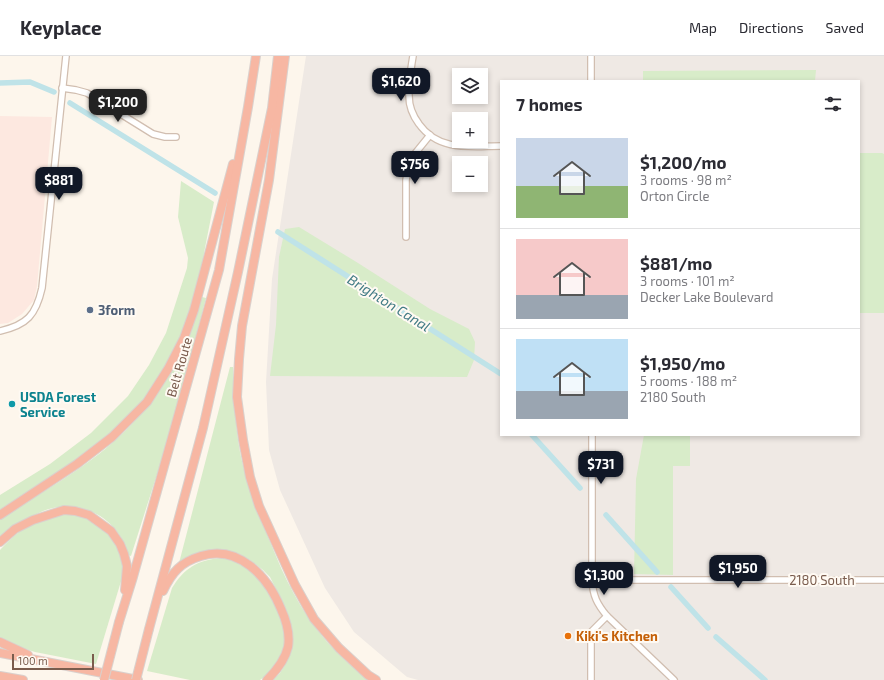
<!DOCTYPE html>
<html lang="en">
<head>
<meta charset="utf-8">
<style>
  :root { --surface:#fff; --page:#f7f7f7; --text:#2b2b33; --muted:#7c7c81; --line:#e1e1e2; --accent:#111827 }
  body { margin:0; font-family:"Exo 2",sans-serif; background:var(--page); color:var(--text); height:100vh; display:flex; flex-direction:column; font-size:15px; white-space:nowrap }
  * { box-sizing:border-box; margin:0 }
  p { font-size:13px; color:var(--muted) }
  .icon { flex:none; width:22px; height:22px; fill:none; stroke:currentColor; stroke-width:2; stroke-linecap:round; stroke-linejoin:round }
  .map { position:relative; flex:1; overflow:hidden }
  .panel { position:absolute; left:500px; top:24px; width:360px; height:356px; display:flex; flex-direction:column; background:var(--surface); border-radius:0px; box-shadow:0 2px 6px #0003 }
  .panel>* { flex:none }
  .fabs { position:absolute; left:452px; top:12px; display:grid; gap:8px }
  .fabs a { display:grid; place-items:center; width:36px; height:36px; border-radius:0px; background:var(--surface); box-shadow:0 2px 6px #0003; font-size:20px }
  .scale { position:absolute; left:12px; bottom:10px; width:82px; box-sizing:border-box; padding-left:4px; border:2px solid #7a5c4d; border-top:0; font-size:11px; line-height:14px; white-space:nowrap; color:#7a5c4d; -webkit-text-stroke:3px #fffaf3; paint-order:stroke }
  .price { position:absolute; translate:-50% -34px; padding:0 9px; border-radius:8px; background:var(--accent); color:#fff; font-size:13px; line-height:26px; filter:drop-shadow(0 1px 2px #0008) }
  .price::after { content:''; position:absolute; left:50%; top:24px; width:12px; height:9px; margin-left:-6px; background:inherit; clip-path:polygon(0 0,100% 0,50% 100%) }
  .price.on { background:#222; color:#fff }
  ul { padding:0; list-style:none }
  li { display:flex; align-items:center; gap:12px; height:100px; padding:0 16px }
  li+li { border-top:1px solid var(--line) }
  li span { display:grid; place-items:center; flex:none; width:112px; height:80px; border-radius:0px; color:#555 }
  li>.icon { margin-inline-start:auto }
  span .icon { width:48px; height:48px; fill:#fffc; stroke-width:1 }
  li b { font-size:17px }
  h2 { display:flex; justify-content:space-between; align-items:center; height:48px; padding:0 16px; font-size:17px }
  header { display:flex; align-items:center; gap:24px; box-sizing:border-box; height:56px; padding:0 20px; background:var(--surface); border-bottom:1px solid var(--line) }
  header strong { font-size:19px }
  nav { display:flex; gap:22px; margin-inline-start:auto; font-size:14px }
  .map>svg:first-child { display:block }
</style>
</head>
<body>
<header>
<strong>Keyplace</strong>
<nav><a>Map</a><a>Directions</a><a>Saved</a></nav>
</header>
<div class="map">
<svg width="884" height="624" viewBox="0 0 884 624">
  <rect width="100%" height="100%" fill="#fdf6ec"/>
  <polygon fill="#fde8e0" points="0,60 52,61 37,230 34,244 22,258 8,267 0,268"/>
  <path fill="#efe9e4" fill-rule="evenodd" d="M306 0H884V624H418L407 621 354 576 325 532 280 434 269 394 266 326 272 223ZM459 19H481V41H459ZM501 25H859V379H501ZM459 63H481V85H459ZM459 107H481V129H459Z"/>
  <g fill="#d8ecc9">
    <polygon points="816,14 815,25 643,25 643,15"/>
    <polygon points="859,97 882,97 884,98 884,257 859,257"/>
    <polygon points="181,125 214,146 204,197 201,224 193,250 173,300 144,346 111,380 0,455 0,439 50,408 91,377 128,340 149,309 166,277 187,212 188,202 178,161"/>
    <polygon points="299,171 358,207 430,253 469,273 475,286 474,304 467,321 270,320 276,269 279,201 285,173"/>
    <path d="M202 241 206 242 172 371 131 500 128 499C119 461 79 441 43 455 27 462 14 474 0 485V463C33 442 68 422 99 398 135 370 164 333 184 292 191 276 197 258 202 241Z"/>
    <path d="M230 311H233C234 340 235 368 240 396 246 428 258 458 271 488 278 505 285 522 294 538 312 572 338 602 370 624H273L280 617 285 609 286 556 282 544 274 529 270 521 263 514 250 504 241 499 233 497 179 507Z"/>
    <polygon points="644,379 690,379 690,410 673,410 673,519 634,518 636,423"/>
    <path d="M59 458 83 459 114 481 122 501 123 513 122 522 96 608 35 596 16 590 0 582V494C10 483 21 473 35 466 43 463 51 460 59 458Z"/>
    <path d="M221 502 231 503 242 506 265 525 282 563 285 580 284 589 282 598 279 605 273 613 264 621 260 624H190L147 615 172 532C184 512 198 504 221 502Z"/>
  </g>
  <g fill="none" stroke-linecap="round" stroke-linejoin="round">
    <g stroke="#bfe3e8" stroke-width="5.5">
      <polyline points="0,27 30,26 54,36"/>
      <polyline points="70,47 215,137"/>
      <polyline points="278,176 501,318"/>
      <polyline points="532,379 580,432"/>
      <polyline points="606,459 657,516"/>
      <polyline points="671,531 708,572"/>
      <polyline points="716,581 765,624"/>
    </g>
    <defs>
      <g id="minor">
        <path d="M413 0C411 13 408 27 409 40 409 50 413 60 419 68 439 96 471 90 501 90"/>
        <polyline points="591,0 591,25"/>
        <polyline points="62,32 76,34 87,37 153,78 165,81 176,81"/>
        <polyline points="406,181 406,124 408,112 413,100 430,79"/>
        <path d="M0 275C27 269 36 259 42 232L66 0"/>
        <path d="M592 379V524C593 540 597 548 607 560L674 624"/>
        <polyline points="592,524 884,524"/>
        <polyline points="591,624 591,579 592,575 607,560"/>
      </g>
      <g id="highway">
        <polyline points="285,0 269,124 242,270 239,303 237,341 243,384 250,421 259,450 295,529 314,563 339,592 368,619 376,624"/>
        <polyline points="0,459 77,408 112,381 147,346 168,313 184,282 194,254 233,108"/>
        <polyline points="0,486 15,473 33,464 64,454 75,455 89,459 111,475 120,488 124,498 127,510 125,534"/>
        <path d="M163 535C172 516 181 506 201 500 239 488 268 521 281 553 286 564 290 579 288 591 285 604 276 615 267 624"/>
        <polyline points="119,566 133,521 219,214 248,51 256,0"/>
        <polyline points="149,573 203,372 238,216 272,52 278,0"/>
        <polyline points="0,586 28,599"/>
        <polyline points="0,597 138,624"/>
        <polyline points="0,620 23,624"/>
      </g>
    </defs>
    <use href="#minor" stroke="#d1beb0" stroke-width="8"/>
    <use href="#highway" stroke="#dad1cd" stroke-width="10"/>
    <use href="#minor" stroke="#fff" stroke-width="5.5"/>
    <use href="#highway" stroke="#f7b7a3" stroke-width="8"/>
    <defs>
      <g id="highway-bridge">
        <polyline points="104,624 119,566"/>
        <polyline points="136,624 149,573"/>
      </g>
    </defs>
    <use href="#highway-bridge" stroke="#dad1cd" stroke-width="10" stroke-linecap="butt"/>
    <use href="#highway-bridge" stroke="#f7b7a3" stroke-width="8"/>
  </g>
  <circle fill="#5c6f8a" stroke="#fffaf3" stroke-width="1.5" cx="90" cy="254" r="4"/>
  <circle fill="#0f9aa8" stroke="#fffaf3" stroke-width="1.5" cx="12" cy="348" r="4"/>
  <circle fill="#e8710a" stroke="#fffaf3" stroke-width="1.5" cx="568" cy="580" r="4"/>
  <g text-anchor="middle" stroke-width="4" stroke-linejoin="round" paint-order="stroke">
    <g font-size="13" font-weight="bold" fill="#4e5e75" stroke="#fffaf3" text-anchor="start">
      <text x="98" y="259">3form</text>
    </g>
    <g font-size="13" fill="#7a5c4d" stroke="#fffaf3">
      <text transform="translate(179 311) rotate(-74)" y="5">Belt Route</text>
      <text x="822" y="529">2180 South</text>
    </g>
    <g font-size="13" font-weight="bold" fill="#0d838f" stroke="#fffaf3" text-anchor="start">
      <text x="20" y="346">USDA Forest<tspan x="20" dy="15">Service</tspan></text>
    </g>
    <g font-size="13" font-weight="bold" fill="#c56008" stroke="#fffaf3" text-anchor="start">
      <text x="576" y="585">Kiki's Kitchen</text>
    </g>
    <g font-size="14" font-style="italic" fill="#437c86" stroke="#fffaf3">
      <text transform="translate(389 247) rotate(32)" y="5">Brighton Canal</text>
    </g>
  </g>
</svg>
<div class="fabs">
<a><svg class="icon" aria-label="layers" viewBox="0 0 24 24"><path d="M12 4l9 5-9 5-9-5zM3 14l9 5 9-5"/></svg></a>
<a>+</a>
<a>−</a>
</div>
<div class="scale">100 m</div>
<b class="price" style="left:401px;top:46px">$1,620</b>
<b class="price on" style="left:118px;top:67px">$1,200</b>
<b class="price" style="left:415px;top:129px">$756</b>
<b class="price" style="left:59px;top:145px">$881</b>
<b class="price" style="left:601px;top:429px">$731</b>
<b class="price" style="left:738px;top:533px">$1,950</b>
<b class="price" style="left:604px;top:540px">$1,300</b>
<section class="panel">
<h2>7 homes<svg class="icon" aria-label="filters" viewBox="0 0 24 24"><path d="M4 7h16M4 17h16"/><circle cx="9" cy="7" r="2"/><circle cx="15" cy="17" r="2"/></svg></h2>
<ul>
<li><span style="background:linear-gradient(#c9d6e8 60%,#8fb573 0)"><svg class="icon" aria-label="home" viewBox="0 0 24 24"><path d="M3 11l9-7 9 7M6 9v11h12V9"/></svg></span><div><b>$1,200/mo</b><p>3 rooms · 98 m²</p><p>Orton Circle</p></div></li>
<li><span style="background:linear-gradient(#f6c9c9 70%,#9aa5b1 0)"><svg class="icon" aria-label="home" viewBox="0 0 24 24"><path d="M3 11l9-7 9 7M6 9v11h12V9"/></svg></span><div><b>$881/mo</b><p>3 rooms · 101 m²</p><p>Decker Lake Boulevard</p></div></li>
<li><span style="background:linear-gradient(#bfe0f5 65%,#9aa5b1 0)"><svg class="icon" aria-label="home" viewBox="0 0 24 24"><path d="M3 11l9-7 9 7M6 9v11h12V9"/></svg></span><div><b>$1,950/mo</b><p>5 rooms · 188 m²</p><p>2180 South</p></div></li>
</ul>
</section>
</div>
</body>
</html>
